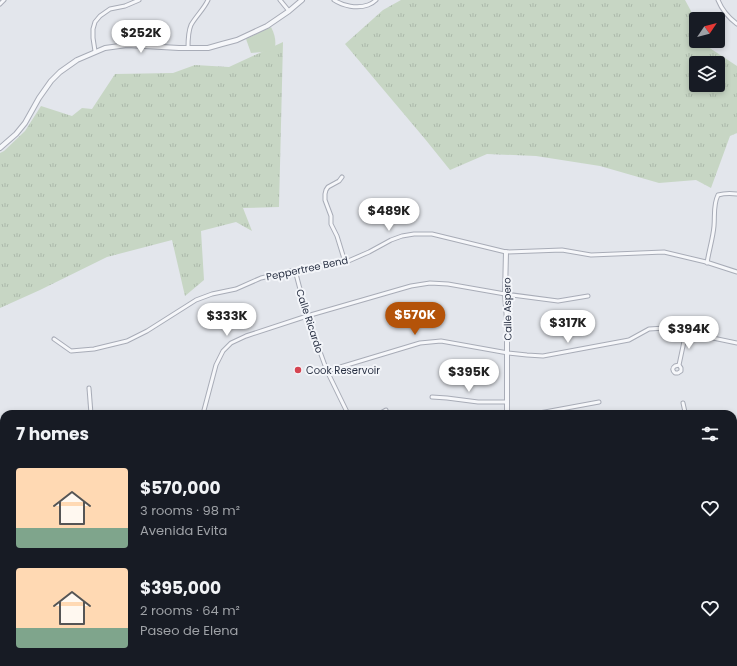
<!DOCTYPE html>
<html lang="en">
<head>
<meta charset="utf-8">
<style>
  :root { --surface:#171b24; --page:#20242c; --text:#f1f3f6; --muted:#9ea1a6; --accent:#b45309 }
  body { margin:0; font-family:Poppins,sans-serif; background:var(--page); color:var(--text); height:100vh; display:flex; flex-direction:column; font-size:15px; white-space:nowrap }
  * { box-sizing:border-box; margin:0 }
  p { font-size:13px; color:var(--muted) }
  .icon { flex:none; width:22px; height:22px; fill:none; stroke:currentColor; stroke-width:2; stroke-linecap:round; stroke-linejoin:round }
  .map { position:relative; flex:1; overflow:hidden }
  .sheet { position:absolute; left:0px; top:410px; width:737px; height:256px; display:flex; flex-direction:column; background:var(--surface); border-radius:12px 12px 0 0; box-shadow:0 2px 6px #0003 }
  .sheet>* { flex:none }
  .needle { width:26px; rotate:55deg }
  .buttons { position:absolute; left:689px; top:12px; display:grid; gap:8px }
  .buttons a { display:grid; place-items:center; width:36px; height:36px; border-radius:4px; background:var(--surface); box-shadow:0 2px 6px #0003; font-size:20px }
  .price { position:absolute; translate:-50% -34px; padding:0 9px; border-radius:14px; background:#fff; color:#222; font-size:13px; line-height:26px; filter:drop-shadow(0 1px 2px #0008) }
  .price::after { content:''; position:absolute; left:50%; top:24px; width:12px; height:9px; margin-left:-6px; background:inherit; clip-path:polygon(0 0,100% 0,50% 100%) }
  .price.active { background:var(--accent); color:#fff }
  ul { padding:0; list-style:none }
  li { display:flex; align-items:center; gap:12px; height:100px; padding:0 16px }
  li span { display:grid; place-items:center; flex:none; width:112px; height:80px; border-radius:4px; color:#555 }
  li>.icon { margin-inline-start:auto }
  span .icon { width:48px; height:48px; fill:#fffc; stroke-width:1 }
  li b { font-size:17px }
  h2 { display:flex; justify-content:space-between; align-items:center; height:48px; padding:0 16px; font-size:17px }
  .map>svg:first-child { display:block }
</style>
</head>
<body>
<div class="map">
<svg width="737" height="666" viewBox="0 0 737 666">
  <defs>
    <pattern id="grass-tufts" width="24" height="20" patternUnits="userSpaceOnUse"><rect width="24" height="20" fill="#c7d6c4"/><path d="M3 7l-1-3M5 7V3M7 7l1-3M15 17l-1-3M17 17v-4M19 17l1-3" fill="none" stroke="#abb8aa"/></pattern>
  </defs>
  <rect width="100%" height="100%" fill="#e3e6ec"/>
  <g fill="url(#grass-tufts)" fill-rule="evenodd">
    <path d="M401 0H685L691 11 696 41H699L737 66V133L730 136 711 188 696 180 659 183 600 166 536 156 487 154 450 170 425 139 345 44 383 10ZM696 63H718V85H696Z"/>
    <polygon points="283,42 279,207 243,208 252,231 236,222 201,231 204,280 185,296 172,240 107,257 40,290 0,308 0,153 4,151 25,131 41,106 72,116 82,108 92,109 115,74 173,73 195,65 229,67"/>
  </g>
  <path fill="#c7d6c4" d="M271 27C275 35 276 40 275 48L271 51 251 53 246 39Z"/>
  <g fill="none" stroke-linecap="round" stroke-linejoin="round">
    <defs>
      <g id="minor">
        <polyline points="280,0 289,11"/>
        <path d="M334 0C343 6 357 9 368 5 371 4 374 2 376 0"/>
        <path d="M718 0C722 10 729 18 737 24"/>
        <polyline points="0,4 4,0"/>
        <path d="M188 48C188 40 188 32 191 25 196 16 204 9 208 0"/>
        <polyline points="95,51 93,38 93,29 95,22 100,16 110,9 125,6 139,0"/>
        <polyline points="342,177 339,181 328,187 326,190 325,194 325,200 331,216 331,224 337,236 345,262"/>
        <path d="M707 263C709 250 713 238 714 226 715 215 713 205 718 195 725 193 730 193 737 194"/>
        <polyline points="295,270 307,316 327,371 348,414"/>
        <polyline points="54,339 71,351 94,349 127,341 147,331 196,300 212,294 236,289 261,278 295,270 346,262 369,252 391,240 402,236 414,234 432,234 506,252 562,250 591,255 664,252 706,262 737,272"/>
        <path d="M679 365 675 366C672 368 672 370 675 373H678L681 371V368L679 365 686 332"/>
        <polyline points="327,371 420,343 441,341 508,353 527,355 543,356 629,340 649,329 665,328 737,343"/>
        <polyline points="89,388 91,414"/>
        <polyline points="432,397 447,398 478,402 507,402"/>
        <polyline points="683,403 685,412 688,414"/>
        <polyline points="203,414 216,365 223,351 231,343 246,336 307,316 411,286 430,283 448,284 505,294 558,301 588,296"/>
        <polyline points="379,414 386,410"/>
        <polyline points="534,414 599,402"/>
        <polyline points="0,427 4,426"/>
        <polyline points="733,463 736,454 737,447"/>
        <polyline points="733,493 737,494"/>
        <polyline points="733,523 737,524"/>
        <polyline points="0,538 4,537"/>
        <polyline points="0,570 4,569"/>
        <polyline points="0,617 4,616"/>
        <polyline points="292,666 293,662"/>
        <polyline points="299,666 301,664 302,662"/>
      </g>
      <g id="tertiary">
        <polyline points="0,148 16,134 25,123 39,98 51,81 60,72 77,60 105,48 127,45 179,48 208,48 222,44 237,40 267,26 289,11 302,0"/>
        <polyline points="506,252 505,294 507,320 507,414"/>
        <polyline points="733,573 737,572"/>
        <polyline points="502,662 502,666"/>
        <polyline points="673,666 676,662"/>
      </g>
      <g id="primary">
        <polyline points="160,662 181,666"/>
        <polyline points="55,666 106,662"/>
      </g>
    </defs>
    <use href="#minor" stroke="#a8acb7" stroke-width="5"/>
    <use href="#tertiary" stroke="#a8acb7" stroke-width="6"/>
    <use href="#primary" stroke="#a2a9b8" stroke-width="7"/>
    <use href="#minor" stroke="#f6f7fa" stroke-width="3"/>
    <use href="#tertiary" stroke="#f6f7fa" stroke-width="4"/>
    <use href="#primary" stroke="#fff" stroke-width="5"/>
  </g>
  <circle fill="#d54451" stroke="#f3f5f9" stroke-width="1.5" cx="298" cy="370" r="4"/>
  <g text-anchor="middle" stroke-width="4" stroke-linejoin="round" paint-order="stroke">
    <g font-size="10" fill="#2a3245" stroke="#f3f5f9">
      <text transform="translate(307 268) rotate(-12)" y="4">Peppertree Bend</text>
      <text transform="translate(507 309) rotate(-91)" y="4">Calle Aspero</text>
      <text transform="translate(310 321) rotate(72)" y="4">Calle Ricardo</text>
    </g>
    <g font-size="10" fill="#2a3245" stroke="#f3f5f9" text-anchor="start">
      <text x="306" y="374">Cook Reservoir</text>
    </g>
  </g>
</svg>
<div class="buttons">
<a><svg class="needle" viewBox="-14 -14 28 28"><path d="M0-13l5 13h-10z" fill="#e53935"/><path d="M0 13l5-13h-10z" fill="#9ea1a6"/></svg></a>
<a><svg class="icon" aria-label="layers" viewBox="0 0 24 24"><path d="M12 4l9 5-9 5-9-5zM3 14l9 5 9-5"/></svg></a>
</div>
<b class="price" style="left:141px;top:54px">$252K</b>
<b class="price" style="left:389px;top:232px">$489K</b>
<b class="price active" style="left:415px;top:336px">$570K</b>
<b class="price" style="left:227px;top:337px">$333K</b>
<b class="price" style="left:568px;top:344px">$317K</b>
<b class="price" style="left:689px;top:350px">$394K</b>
<b class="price" style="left:469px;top:393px">$395K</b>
<section class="sheet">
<h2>7 homes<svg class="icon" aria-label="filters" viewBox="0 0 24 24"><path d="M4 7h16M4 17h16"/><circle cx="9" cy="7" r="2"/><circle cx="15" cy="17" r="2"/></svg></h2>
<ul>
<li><span style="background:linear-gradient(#ffd9b3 75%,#7fa58c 0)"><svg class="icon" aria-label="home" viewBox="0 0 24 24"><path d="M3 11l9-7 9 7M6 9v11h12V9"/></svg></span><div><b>$570,000</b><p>3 rooms · 98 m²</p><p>Avenida Evita</p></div><svg class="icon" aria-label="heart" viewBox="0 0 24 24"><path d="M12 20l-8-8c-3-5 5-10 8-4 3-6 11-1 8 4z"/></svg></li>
<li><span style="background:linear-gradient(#ffd9b3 75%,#7fa58c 0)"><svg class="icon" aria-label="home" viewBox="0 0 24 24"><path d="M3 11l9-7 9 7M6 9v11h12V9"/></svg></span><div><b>$395,000</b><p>2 rooms · 64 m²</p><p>Paseo de Elena</p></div><svg class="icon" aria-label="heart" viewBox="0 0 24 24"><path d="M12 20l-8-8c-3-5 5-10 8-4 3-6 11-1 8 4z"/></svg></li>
</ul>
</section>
</div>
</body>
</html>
